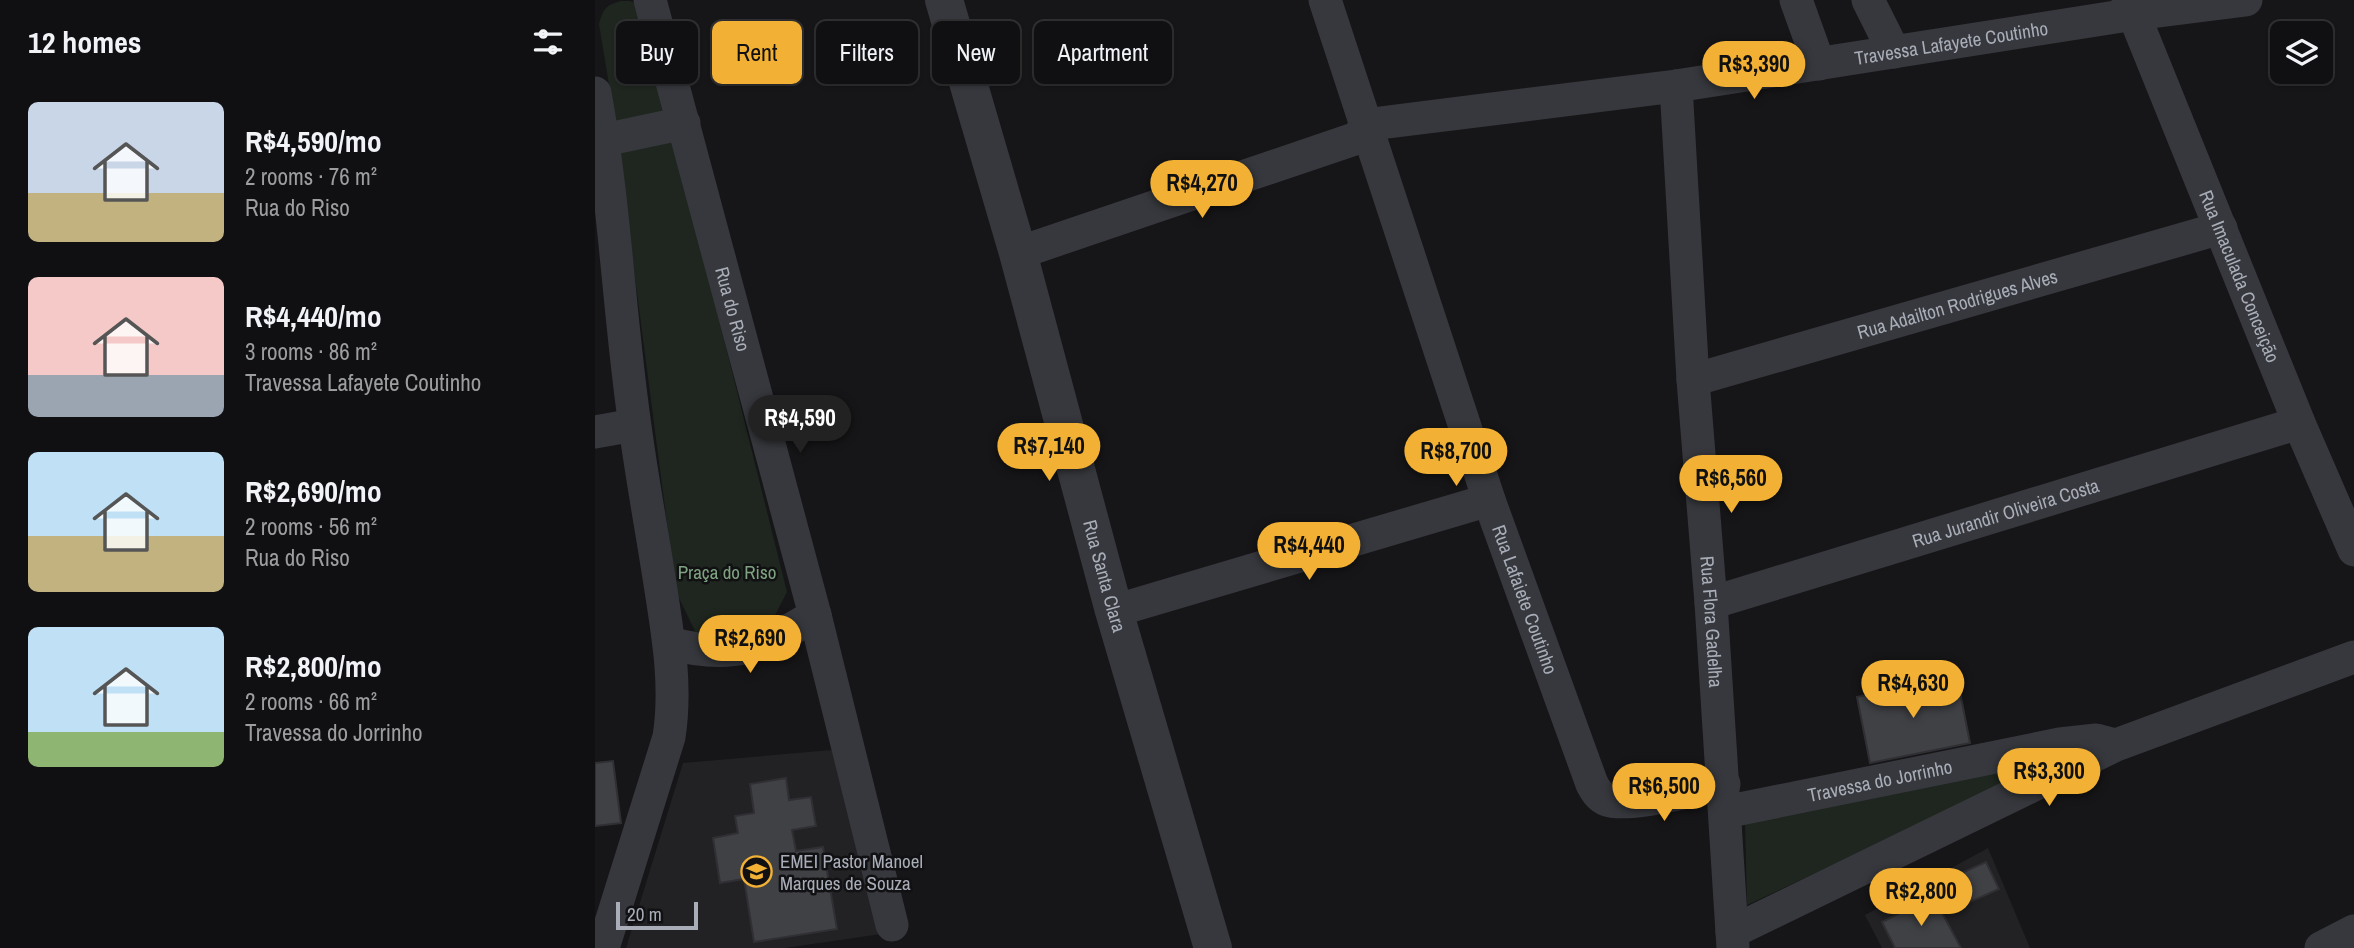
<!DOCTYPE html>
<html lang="en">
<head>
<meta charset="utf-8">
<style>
  :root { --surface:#101012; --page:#1e1e20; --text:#f1f3f6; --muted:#9c9d9f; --line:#303032; --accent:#f2b134 }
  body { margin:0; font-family:"Archivo Narrow",sans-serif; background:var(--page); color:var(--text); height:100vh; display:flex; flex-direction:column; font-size:26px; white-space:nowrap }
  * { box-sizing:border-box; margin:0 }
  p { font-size:23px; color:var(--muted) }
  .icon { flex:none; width:38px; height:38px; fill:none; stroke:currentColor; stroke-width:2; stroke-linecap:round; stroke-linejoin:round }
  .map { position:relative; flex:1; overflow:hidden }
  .drawer { display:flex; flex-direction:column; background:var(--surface); width:595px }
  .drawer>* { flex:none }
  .hud { position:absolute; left:21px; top:21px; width:665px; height:63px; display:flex; gap:14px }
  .controls { position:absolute; left:1675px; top:21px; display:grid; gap:14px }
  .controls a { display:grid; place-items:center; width:63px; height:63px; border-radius:10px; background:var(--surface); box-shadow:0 2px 5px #0004,0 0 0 2px var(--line); font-size:35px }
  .scale { position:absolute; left:21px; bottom:18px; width:82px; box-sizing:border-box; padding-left:7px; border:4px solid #a8adb8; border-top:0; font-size:19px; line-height:24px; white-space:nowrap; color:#a8adb8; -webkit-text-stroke:5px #111113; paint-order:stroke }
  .price { position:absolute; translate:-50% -60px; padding:0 16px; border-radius:24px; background:var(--accent); color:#111; font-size:23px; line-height:46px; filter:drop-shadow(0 2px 4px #0008) }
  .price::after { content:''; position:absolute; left:50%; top:42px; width:21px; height:16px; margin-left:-10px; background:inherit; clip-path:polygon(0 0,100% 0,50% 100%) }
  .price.active { background:#222; color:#fff }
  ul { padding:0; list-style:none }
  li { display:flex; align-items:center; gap:21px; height:175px; padding:0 28px }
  li span { display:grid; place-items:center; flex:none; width:196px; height:140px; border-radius:10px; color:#555 }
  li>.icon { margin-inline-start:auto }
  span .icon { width:84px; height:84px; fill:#fffc; stroke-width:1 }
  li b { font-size:30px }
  h2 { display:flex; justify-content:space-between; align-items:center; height:84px; padding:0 28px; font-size:30px }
  .chip { padding:0 24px; border-radius:10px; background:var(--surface); box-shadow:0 2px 5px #0004,0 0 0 2px var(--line); font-size:24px; line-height:63px }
  .chip.active { background:var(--accent); color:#111 }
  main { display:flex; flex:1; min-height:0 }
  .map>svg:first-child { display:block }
</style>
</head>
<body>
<main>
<section class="drawer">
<h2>12 homes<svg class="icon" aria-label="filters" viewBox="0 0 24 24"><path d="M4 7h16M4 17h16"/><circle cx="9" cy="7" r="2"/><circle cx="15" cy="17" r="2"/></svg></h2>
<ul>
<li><span style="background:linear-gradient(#c9d6e8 65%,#c2b280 0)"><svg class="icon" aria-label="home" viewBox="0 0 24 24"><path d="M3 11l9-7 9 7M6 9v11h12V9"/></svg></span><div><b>R$4,590/mo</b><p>2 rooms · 76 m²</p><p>Rua do Riso</p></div></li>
<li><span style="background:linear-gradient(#f6c9c9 70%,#9aa5b1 0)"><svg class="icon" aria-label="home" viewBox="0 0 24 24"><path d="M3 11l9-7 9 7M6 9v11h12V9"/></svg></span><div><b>R$4,440/mo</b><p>3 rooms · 86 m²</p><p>Travessa Lafayete Coutinho</p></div></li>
<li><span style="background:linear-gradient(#bfe0f5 60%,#c2b280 0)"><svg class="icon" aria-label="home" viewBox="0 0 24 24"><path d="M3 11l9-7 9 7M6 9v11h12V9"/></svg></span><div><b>R$2,690/mo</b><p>2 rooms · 56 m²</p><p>Rua do Riso</p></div></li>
<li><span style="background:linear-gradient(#bfe0f5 75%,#8fb573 0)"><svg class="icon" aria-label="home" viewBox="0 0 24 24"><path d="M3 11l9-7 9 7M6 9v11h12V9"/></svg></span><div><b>R$2,800/mo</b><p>2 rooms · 66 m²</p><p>Travessa do Jorrinho</p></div></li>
</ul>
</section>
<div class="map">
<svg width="1759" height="948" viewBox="0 0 1759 948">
  <rect width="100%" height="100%" fill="#161618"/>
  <g fill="#222225">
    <polygon points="237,750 286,934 190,948 31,948 88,763"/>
    <polygon points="1393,848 1435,948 1287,948 1270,915"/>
  </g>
  <g fill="#1e261f">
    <path d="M26 1H35L42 4 76 110 21 127 4 24C8 9 11 5 26 1Z"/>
    <polygon points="79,139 192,592 175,625 136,644 101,633 81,592 23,147"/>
    <polygon points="1486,750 1152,905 1150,817"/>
  </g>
  <g fill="#404145" stroke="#303034" stroke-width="2">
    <polygon points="1362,677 1375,743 1275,763 1262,697"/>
    <polygon points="18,761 26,823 0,826 0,763"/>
    <polygon points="191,778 194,800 216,797 221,826 197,830 201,851 228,847 242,929 159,942 149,879 125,883 118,838 143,833 140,816 159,813 155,784"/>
    <polygon points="1391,862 1404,889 1375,902 1362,875"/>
    <polygon points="1338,896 1366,948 1300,948 1287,922"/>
  </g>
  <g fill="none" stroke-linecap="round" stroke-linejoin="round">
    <g stroke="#37383d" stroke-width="33">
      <path id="s1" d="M55 0 220 615 297 925"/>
      <path id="s2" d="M730 0 894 500 997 784C1001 791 1004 797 1012 800 1033 808 1104 789 1129 784"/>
      <polyline points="1201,0 1224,64"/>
      <polyline points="1273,0 1299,52"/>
      <path id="s3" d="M1533 0 1704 423 1759 550"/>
      <path id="s4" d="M1081 86 1098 380 1116 603 1138 948"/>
      <path d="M0 93C20 203 24 315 40 426 47 479 57 531 65 584 73 635 82 686 74 737L8 948"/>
      <path id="s5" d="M769 125 1081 86 1540 14 1651 0"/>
      <polyline points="9,140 89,123"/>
      <polyline points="423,253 774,134"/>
      <path id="s6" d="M1098 380 1626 228"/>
      <polyline points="0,432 39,425"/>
      <path id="s7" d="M1116 603 1704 423"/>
      <polyline points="519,611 894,500"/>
      <path d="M74 643C136 660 167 648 220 615"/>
      <path id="s8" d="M1130 812 1465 744 1501 740 1516 744"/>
      <polyline points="1137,932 1521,745 1759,657"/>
      <polyline points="1726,948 1759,931"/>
    </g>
    <path stroke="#37383d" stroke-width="38" id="s9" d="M349 0 423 253 519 611 618 948"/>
  </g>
  <defs>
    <symbol id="school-ring" viewBox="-11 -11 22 22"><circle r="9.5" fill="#111113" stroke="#f2b134" stroke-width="1.5"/><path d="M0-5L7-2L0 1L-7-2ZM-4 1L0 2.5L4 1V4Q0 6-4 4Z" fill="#f2b134"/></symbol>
  </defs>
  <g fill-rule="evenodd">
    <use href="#school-ring" x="144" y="854" width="35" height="35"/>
  </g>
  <g text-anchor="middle" stroke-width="5" stroke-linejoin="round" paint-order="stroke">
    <g font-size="19" fill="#a8adb8" stroke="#111113">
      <text dy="7" stroke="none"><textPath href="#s5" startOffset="593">Travessa Lafayete Coutinho</textPath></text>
      <text dy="7" stroke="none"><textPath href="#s3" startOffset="298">Rua Imaculada Conceição</textPath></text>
      <text dy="7" stroke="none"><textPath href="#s6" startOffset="275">Rua Adailton Rodrigues Alves</textPath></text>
      <text dy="7" stroke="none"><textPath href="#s1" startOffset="320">Rua do Riso</textPath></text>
      <text dy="7" stroke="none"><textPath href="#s7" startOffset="308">Rua Jurandir Oliveira Costa</textPath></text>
      <text dy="7" stroke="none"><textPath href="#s9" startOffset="598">Rua Santa Clara</textPath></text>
      <text dy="7" stroke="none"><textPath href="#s2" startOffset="632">Rua Lafaiete Coutinho</textPath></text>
      <text dy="7" stroke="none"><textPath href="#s4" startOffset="537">Rua Flora Gadelha</textPath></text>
      <text dy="7" stroke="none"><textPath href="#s8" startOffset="158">Travessa do Jorrinho</textPath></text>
    </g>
    <g font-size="19" fill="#7fa381" stroke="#111113">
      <text x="132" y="579">Praça do Riso</text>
    </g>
    <g font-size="19" fill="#a8adb8" stroke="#111113" text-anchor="start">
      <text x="185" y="868">EMEI Pastor Manoel<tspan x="185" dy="22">Marques de Souza</tspan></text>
    </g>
  </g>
</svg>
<div class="controls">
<a><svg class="icon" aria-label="layers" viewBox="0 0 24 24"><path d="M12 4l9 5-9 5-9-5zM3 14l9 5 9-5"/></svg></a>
</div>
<div class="scale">20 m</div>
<b class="price" style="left:1159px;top:101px">R$3,390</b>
<b class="price" style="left:607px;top:220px">R$4,270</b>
<b class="price active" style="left:205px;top:455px">R$4,590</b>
<b class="price" style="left:454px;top:483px">R$7,140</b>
<b class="price" style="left:861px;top:488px">R$8,700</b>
<b class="price" style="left:1136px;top:515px">R$6,560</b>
<b class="price" style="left:714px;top:582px">R$4,440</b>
<b class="price" style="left:155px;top:675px">R$2,690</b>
<b class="price" style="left:1318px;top:720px">R$4,630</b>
<b class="price" style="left:1454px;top:808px">R$3,300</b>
<b class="price" style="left:1069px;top:823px">R$6,500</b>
<b class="price" style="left:1326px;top:928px">R$2,800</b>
<div class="hud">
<a class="chip">Buy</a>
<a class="chip active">Rent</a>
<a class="chip">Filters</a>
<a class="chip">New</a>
<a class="chip">Apartment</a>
</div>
</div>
</main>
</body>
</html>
